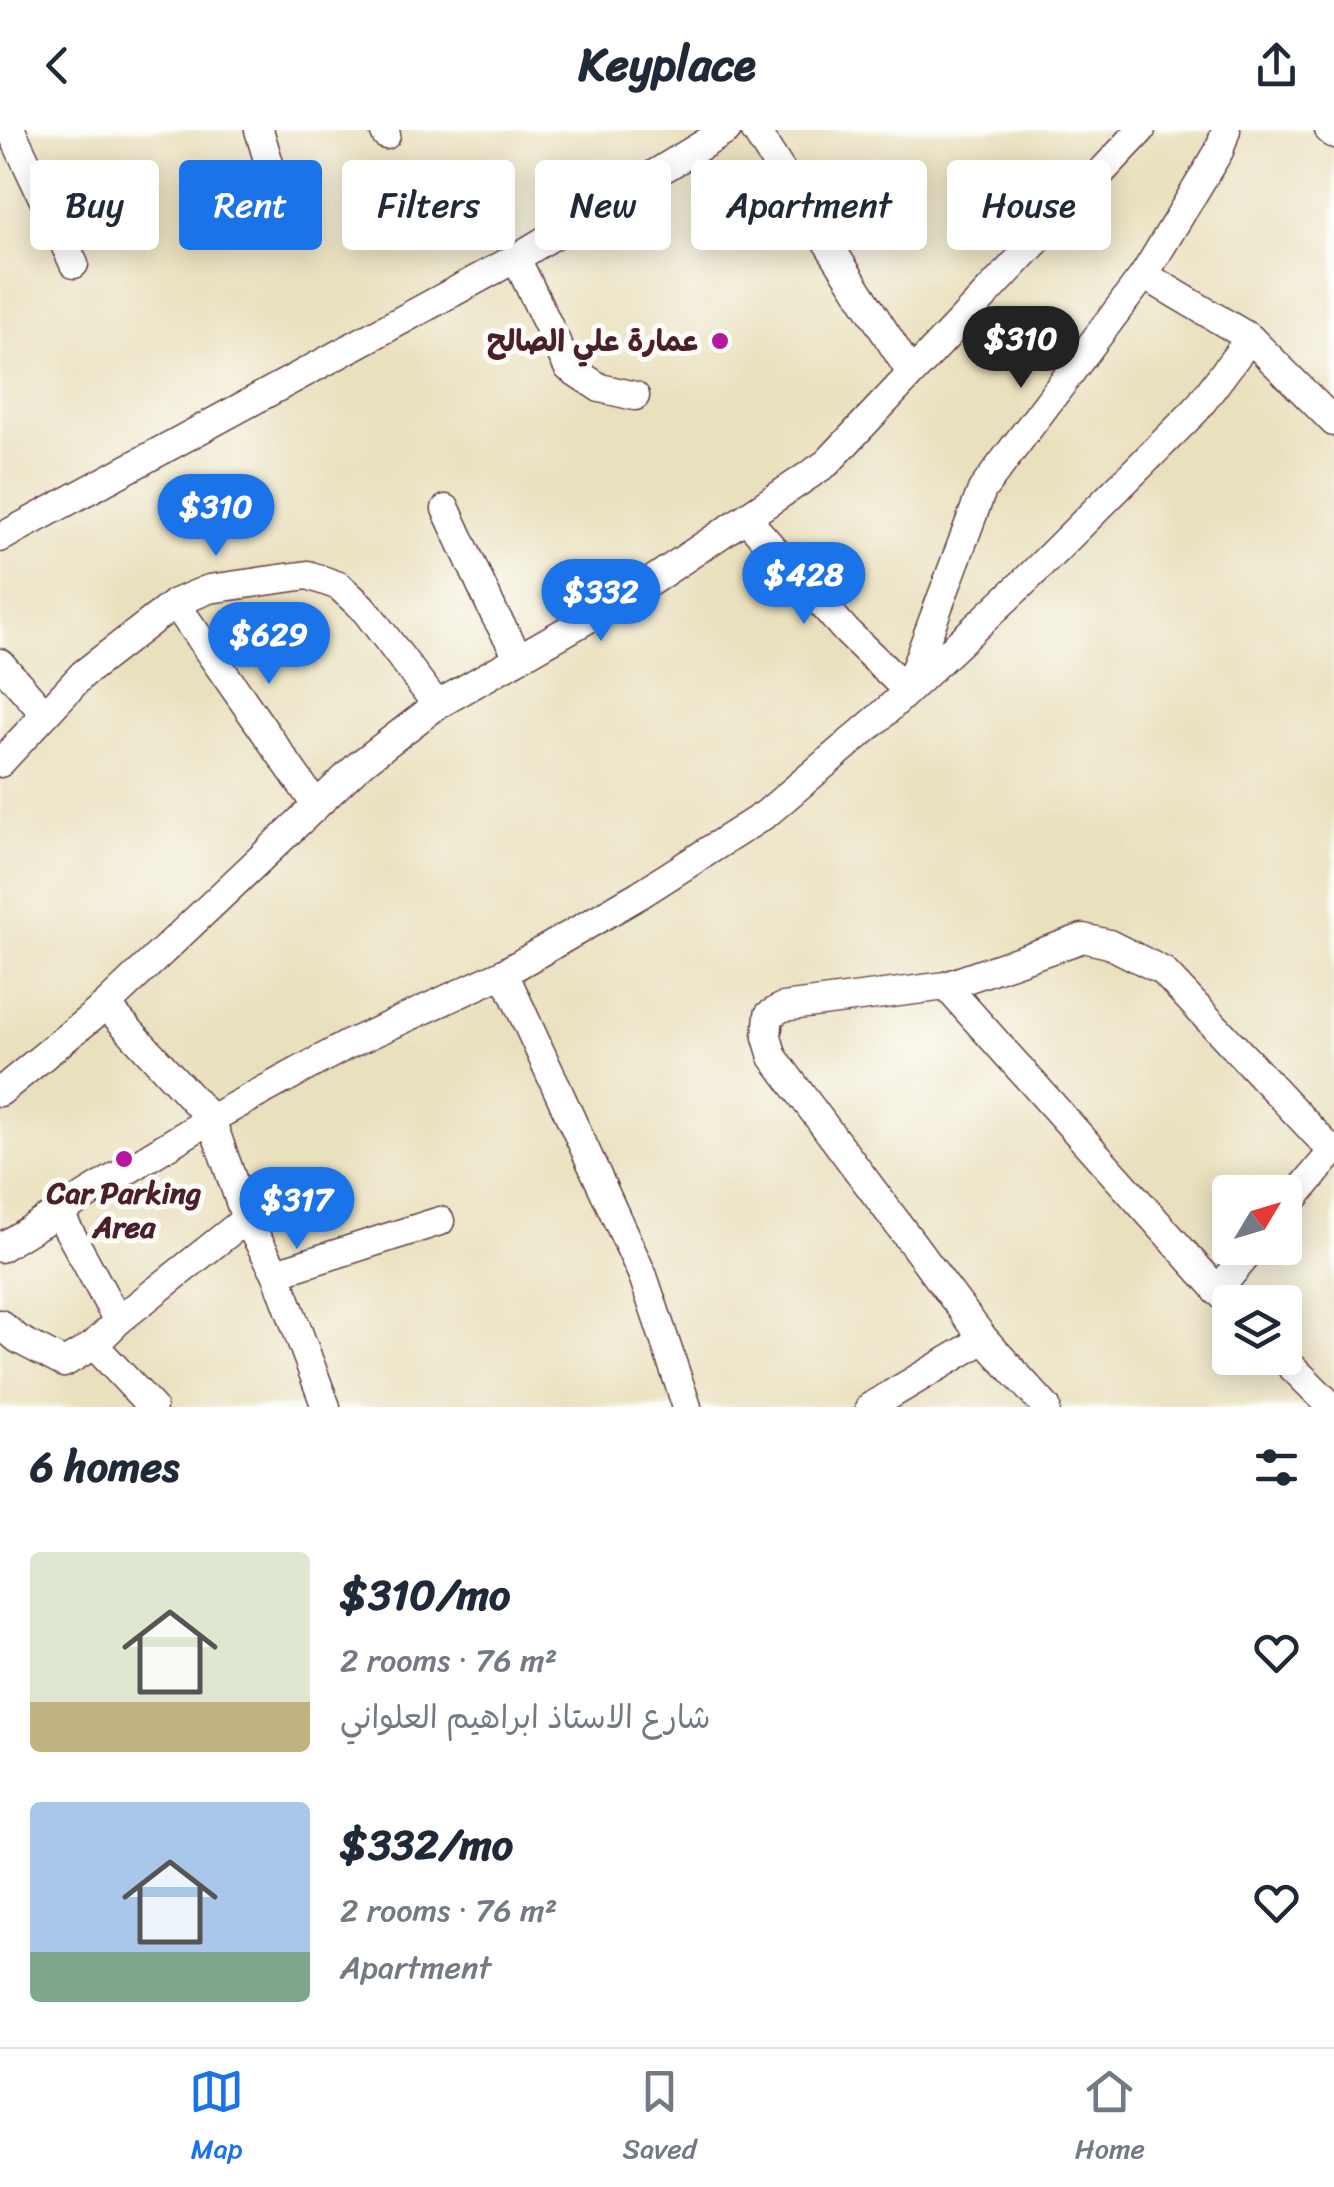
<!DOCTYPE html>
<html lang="en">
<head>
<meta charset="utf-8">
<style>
  :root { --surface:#fff; --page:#f6f6f7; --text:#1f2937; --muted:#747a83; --line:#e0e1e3; --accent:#1a73e8 }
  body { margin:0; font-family:Sriracha,"Playpen Sans Arabic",sans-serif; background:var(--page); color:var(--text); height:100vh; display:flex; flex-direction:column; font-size:38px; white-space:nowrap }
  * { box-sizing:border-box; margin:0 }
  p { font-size:32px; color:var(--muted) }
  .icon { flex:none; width:55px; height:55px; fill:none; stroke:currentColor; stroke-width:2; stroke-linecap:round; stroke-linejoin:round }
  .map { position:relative; height:1277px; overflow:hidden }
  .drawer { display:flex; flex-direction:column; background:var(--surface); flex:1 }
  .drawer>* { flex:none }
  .hud { position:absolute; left:30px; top:30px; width:1275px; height:90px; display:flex; gap:20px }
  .needle { width:65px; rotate:52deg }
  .tools { position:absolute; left:1212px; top:1045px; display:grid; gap:20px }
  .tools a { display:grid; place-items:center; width:90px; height:90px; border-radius:10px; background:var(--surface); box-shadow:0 5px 25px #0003; font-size:50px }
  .price { position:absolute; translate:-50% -85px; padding:0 22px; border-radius:35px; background:var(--accent); color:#fff; font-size:32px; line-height:65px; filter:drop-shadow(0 2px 5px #0008) }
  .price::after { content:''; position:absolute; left:50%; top:60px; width:30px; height:22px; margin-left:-15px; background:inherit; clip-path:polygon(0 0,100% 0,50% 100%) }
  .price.current { background:#222; color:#fff }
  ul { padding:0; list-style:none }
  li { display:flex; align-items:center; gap:30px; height:250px; padding:0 30px }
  li span { display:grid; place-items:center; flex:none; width:280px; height:200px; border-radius:10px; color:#555 }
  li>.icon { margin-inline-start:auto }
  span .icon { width:120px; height:120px; fill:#fffc; stroke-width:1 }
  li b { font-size:42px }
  h2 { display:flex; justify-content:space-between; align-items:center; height:120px; padding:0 30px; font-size:42px }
  .pill { padding:0 35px; border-radius:10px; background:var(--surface); box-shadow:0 5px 25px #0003; font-size:35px; line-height:90px }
  .pill.current { background:var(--accent); color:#fff }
  header { display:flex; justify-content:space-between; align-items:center; height:130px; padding:0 30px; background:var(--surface); font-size:45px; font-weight:700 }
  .dock { display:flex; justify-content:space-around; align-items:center; height:140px; border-top:2px solid var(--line); background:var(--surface); font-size:28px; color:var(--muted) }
  .dock a { display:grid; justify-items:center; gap:5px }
  .dock .current { color:var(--accent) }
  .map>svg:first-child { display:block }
</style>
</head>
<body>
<header><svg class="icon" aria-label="back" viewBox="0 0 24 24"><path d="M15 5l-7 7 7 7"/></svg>Keyplace<svg class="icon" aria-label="share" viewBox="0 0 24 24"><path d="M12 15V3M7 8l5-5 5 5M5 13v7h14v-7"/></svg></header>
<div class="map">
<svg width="1334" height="1277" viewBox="0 0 1334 1277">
  <rect width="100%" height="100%" fill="#fdfcf7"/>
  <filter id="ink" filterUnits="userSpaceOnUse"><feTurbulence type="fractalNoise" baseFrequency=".01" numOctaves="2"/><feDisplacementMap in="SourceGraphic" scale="20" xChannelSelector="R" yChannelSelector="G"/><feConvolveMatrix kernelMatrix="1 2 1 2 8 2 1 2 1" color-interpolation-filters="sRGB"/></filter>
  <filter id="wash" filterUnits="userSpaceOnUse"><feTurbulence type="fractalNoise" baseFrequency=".0048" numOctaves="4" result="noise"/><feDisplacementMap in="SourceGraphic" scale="40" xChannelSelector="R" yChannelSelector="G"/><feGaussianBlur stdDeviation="2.25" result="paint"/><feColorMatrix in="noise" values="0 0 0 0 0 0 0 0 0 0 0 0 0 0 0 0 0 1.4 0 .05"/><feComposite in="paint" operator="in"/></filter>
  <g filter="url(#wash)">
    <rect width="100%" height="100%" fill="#e9e0bd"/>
  </g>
  <g filter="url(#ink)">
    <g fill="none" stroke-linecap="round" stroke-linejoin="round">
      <defs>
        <g id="minor">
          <polyline points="11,0 74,134"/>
          <polyline points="259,0 280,70"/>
          <polyline points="384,0 386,5"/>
          <polyline points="755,0 911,243"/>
          <polyline points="1329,0 1334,4"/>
          <polyline points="516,128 568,237 600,258 635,266"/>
          <polyline points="1144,145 1250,208 1334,292"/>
          <polyline points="446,379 495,485 519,527"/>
          <polyline points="747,389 846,501 907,560 982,360 1144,145 1219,21 1226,0"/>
          <polyline points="0,408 516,128 727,0"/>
          <polyline points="175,473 316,675"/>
          <polyline points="0,533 45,584"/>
          <polyline points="0,633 83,544 175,473 209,459 308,445 339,456 365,480 437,575"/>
          <polyline points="504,843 643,1146 687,1277"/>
          <polyline points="946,856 1230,1174"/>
          <polyline points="106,875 211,989 246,1089 276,1143 326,1277"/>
          <polyline points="0,962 106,875 359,635 437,575 638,460 827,333 1141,0"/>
          <polyline points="1285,1079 1334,1020"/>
          <polyline points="58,1081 118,1191"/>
          <polyline points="0,1118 211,989 347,915 504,843 639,765 766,684 882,585 1025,451 1196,280 1250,208"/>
          <polyline points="276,1143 440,1091"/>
          <polyline points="1217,1161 1253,1118"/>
          <polyline points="0,1194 18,1209 64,1233 94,1215 118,1191 246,1089"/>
          <polyline points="94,1215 152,1277"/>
          <polyline points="1283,1228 1332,1277"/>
          <polyline points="870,1277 984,1209"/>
          <polyline points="1046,1277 984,1209 773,927 767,907 769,885 783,877 946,856 1083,808 1109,814 1163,841 1333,1022"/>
        </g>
      </defs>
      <use href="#minor" stroke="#623c41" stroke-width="31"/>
      <use href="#minor" stroke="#fff" stroke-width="28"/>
    </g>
  </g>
  <g fill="#b5179e" stroke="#fdfcf7" stroke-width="4">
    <circle cx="720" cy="211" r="10"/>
    <circle cx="124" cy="1029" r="10"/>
  </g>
  <g text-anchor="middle" stroke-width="10" stroke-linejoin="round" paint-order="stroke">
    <g font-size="30" font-weight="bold" fill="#4a1f2b" stroke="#fdfcf7" text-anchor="end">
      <text x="700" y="221">عمارة علي الصالح</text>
      <text x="124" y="1073" text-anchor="middle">Car Parking<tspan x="124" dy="34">Area</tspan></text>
    </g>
  </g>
</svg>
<div class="tools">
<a><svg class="needle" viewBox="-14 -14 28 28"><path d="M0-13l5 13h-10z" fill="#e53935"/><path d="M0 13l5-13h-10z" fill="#747a83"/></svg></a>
<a><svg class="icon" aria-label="layers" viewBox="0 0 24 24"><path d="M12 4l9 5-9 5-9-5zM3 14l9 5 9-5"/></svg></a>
</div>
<b class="price current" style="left:1021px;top:261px">$310</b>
<b class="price" style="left:216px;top:429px">$310</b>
<b class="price" style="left:804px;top:497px">$428</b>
<b class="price" style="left:601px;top:514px">$332</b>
<b class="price" style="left:269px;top:557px">$629</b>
<b class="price" style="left:297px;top:1122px">$317</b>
<div class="hud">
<a class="pill">Buy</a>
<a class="pill current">Rent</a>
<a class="pill">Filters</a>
<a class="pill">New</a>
<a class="pill">Apartment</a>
<a class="pill">House</a>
</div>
</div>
<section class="drawer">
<h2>6 homes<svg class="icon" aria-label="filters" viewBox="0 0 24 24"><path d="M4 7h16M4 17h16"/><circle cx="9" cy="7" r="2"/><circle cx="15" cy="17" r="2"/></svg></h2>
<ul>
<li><span style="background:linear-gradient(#dfe7d0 75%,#c2b280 0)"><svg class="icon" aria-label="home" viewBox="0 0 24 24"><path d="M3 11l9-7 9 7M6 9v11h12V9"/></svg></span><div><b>$310/mo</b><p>2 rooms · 76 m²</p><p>شارع الاستاذ ابراهيم العلواني</p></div><svg class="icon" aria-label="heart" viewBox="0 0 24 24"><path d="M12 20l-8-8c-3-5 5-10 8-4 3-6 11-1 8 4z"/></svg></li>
<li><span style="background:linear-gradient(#a9c7e8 75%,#7fa58c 0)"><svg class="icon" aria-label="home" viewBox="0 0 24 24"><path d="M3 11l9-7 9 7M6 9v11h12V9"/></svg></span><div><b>$332/mo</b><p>2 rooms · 76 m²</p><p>Apartment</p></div><svg class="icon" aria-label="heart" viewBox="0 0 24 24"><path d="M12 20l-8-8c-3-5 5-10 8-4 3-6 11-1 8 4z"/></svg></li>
</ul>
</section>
<nav class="dock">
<a class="current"><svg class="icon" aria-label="map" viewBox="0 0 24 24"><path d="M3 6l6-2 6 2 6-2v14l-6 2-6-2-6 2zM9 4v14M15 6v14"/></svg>Map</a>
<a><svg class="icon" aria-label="saved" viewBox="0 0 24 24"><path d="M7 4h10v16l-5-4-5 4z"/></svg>Saved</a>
<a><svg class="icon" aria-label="home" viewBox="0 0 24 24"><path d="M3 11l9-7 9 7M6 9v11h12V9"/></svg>Home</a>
</nav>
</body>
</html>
